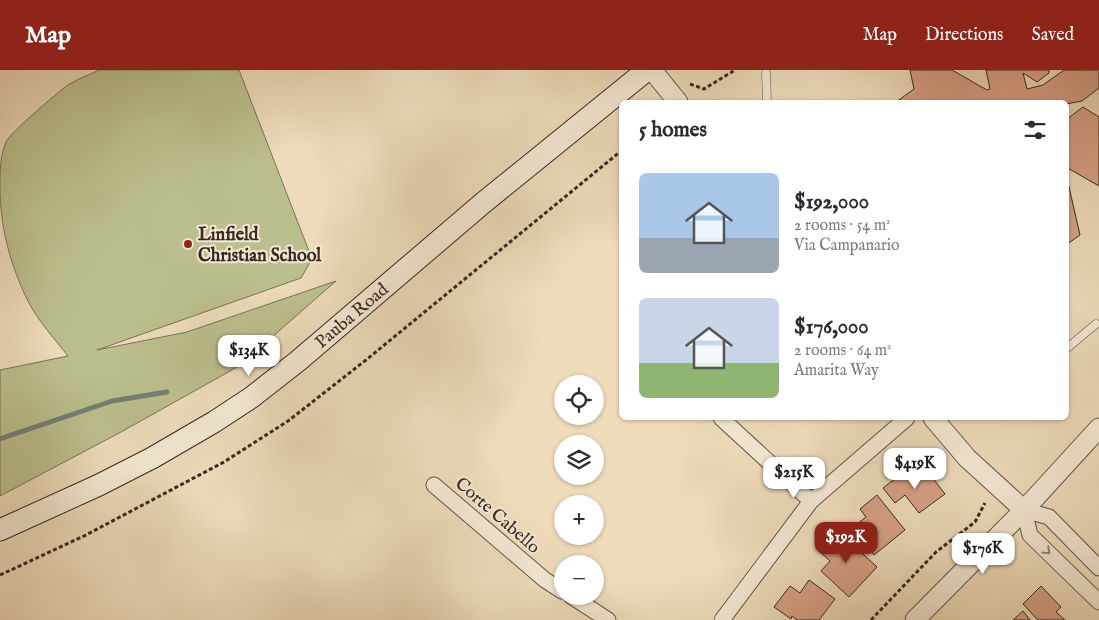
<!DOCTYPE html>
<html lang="en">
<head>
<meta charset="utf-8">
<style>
  :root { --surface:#fff; --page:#f2f2f3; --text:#2b2b33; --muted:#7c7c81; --accent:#8f2418 }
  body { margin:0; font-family:"IM FELL English",serif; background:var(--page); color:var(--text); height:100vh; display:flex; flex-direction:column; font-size:19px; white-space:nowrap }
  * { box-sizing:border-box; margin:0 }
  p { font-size:16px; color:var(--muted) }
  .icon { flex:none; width:28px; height:28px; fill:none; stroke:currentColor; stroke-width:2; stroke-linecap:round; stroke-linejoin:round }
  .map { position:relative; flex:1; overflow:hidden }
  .side { position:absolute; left:619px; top:30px; width:450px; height:320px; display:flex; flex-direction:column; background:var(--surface); border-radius:8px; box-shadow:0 1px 4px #0004 }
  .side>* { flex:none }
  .fabs { position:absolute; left:554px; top:305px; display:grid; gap:10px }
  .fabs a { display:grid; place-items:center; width:50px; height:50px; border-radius:50%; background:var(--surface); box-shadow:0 1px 4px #0004; font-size:25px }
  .price { position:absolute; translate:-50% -42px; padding:0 11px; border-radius:10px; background:#fff; color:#222; font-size:16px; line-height:32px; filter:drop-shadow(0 1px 2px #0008) }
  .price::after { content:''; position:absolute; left:50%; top:30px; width:15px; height:11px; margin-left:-8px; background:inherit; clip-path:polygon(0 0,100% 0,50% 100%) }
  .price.active { background:var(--accent); color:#fff }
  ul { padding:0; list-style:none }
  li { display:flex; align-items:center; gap:15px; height:125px; padding:0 20px }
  li span { display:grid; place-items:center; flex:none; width:140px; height:100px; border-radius:8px; color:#555 }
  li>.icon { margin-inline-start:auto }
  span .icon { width:60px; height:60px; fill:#fffc; stroke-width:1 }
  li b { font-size:21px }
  h2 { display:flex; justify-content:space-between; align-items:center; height:60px; padding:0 20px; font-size:21px }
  header { display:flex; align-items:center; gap:30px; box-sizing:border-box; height:70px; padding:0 25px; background:var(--accent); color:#fff }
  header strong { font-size:24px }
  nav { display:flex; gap:28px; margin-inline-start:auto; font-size:18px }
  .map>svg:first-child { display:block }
</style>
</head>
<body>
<header>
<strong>Map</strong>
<nav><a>Map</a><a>Directions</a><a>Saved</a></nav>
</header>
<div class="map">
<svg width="1099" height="550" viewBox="0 0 1099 550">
  <rect width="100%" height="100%" fill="#eddbba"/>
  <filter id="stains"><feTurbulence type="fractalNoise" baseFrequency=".004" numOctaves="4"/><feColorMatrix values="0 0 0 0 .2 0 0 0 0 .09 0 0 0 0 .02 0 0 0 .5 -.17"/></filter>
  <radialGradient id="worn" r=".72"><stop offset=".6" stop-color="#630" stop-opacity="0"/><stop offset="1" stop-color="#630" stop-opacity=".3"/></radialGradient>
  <path fill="#bbbf8d" stroke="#797458" d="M99 0H239L312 189 301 208 97 280 187 262 336 211 239 296 121 362 0 426V300L68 286C54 268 38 251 28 231 10 195 0 156 0 117 0 102 0 86 6 72 10 63 58 22 68 15 77 9 89 5 99 0Z"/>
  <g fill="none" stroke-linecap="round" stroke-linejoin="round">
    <polyline stroke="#728075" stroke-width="5" points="0,369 112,331 167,322"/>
  </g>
  <g fill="#d7a085" stroke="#372823">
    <polygon points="910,0 952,0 987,20 990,19 986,0 1049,0 1049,3 1037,12 1023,3 1027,19 1043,15 1064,0 1099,0 1099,18 1082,31 1066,34 1066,32 896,32 914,19"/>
    <polygon points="1083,37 1099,47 1099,116 1066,97 1066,50"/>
    <polygon points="1066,104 1080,165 1066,175"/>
    <polygon points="925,398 945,424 919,443 905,425 895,433 883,418 905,401 911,409"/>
    <polygon points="877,425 905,460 874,485 852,458 866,447 860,439"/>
    <polygon points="838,461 877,497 849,527 821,501 830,491 819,481"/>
    <polygon points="809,510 835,529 819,550 797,550 792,546 791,549 774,537 790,516 800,523"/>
    <polygon points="1041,516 1061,537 1056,542 1065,550 1038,550 1023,534"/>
    <polygon points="1023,541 1030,550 1013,550"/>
  </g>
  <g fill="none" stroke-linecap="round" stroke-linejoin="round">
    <defs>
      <g id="service">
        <polyline points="766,3 767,32"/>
        <polyline points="1066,279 1096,254"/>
      </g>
      <g id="minor">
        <polyline points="721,348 811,431"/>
        <polyline points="434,415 545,510 562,521"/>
        <polyline points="1024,440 1030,465 1099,532"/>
        <polyline points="1024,440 1049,447 1099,498"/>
        <polyline points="571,526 608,550"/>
        <polyline points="722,550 811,431 907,348"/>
      </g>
      <g id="tertiary">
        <polyline points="652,0 678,32"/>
        <polyline points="933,348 967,388 1024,440"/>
        <polyline points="915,550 1024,440 1099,358"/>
      </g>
      <g id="secondary">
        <path id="s1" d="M0 460 99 415 152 388 214 352 252 327 298 291 483 133 647 0"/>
      </g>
    </defs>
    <use href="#service" stroke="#645549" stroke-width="9"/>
    <use href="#minor" stroke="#645549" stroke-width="17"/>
    <use href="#tertiary" stroke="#645549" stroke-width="21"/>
    <use href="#secondary" stroke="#372823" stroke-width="23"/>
    <g stroke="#372823" stroke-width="3" stroke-dasharray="4 2.5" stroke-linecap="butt">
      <polyline points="690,14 704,19 735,0"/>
      <polyline points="0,505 84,466 224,392 288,351 366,290 621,81"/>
      <polyline points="871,550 936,482 975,452 985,433"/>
    </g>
    <use href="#service" stroke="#f3e8d2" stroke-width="8"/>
    <use href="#minor" stroke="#f3e8d2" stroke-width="15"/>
    <use href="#tertiary" stroke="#f3e8d2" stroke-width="19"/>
    <use href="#secondary" stroke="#f3e8d2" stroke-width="21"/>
  </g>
  <defs><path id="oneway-chevron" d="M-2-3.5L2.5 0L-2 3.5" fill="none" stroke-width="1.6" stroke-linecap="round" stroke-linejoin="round" transform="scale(1.25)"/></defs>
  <use stroke="#95887a" href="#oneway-chevron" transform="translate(1047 481) rotate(44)"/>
  <circle fill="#8f2418" stroke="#f3e8d2" stroke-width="2" cx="188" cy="174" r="5"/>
  <g text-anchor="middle" stroke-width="4" stroke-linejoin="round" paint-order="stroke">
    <g font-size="18" font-weight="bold" fill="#372823" stroke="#f3e8d2" text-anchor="start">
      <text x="198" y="170">Linfield<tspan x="198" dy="21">Christian School</tspan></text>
    </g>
    <g font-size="18" fill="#372823" stroke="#f3e8d2">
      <text dy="6" stroke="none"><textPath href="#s1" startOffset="414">Pauba Road</textPath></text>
      <text transform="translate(498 445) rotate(41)" y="6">Corte Cabello</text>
    </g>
  </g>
  <rect width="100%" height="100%" filter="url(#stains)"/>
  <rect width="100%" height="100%" fill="url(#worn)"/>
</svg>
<div class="fabs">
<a><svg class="icon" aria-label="locate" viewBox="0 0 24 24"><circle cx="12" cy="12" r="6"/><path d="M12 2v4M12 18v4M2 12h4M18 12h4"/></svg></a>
<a><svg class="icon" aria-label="layers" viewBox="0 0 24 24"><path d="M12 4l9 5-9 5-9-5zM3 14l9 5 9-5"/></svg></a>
<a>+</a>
<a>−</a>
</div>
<b class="price" style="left:249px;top:307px">$134K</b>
<b class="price" style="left:915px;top:420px">$419K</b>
<b class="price" style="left:794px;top:429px">$215K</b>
<b class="price active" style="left:846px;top:494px">$192K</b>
<b class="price" style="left:983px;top:505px">$176K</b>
<section class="side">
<h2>5 homes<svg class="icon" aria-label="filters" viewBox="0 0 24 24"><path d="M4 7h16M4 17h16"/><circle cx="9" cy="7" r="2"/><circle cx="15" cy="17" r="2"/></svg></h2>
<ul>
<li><span style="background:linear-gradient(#a9c7e8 65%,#9aa5b1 0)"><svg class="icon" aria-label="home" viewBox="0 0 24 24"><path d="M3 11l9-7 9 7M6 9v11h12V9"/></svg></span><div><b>$192,000</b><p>2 rooms · 54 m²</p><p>Via Campanario</p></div></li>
<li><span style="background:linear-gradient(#c9d6e8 65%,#8fb573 0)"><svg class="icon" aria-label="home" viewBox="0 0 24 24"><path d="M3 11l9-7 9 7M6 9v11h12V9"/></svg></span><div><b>$176,000</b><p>2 rooms · 64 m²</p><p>Amarita Way</p></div></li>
</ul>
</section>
</div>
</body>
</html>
